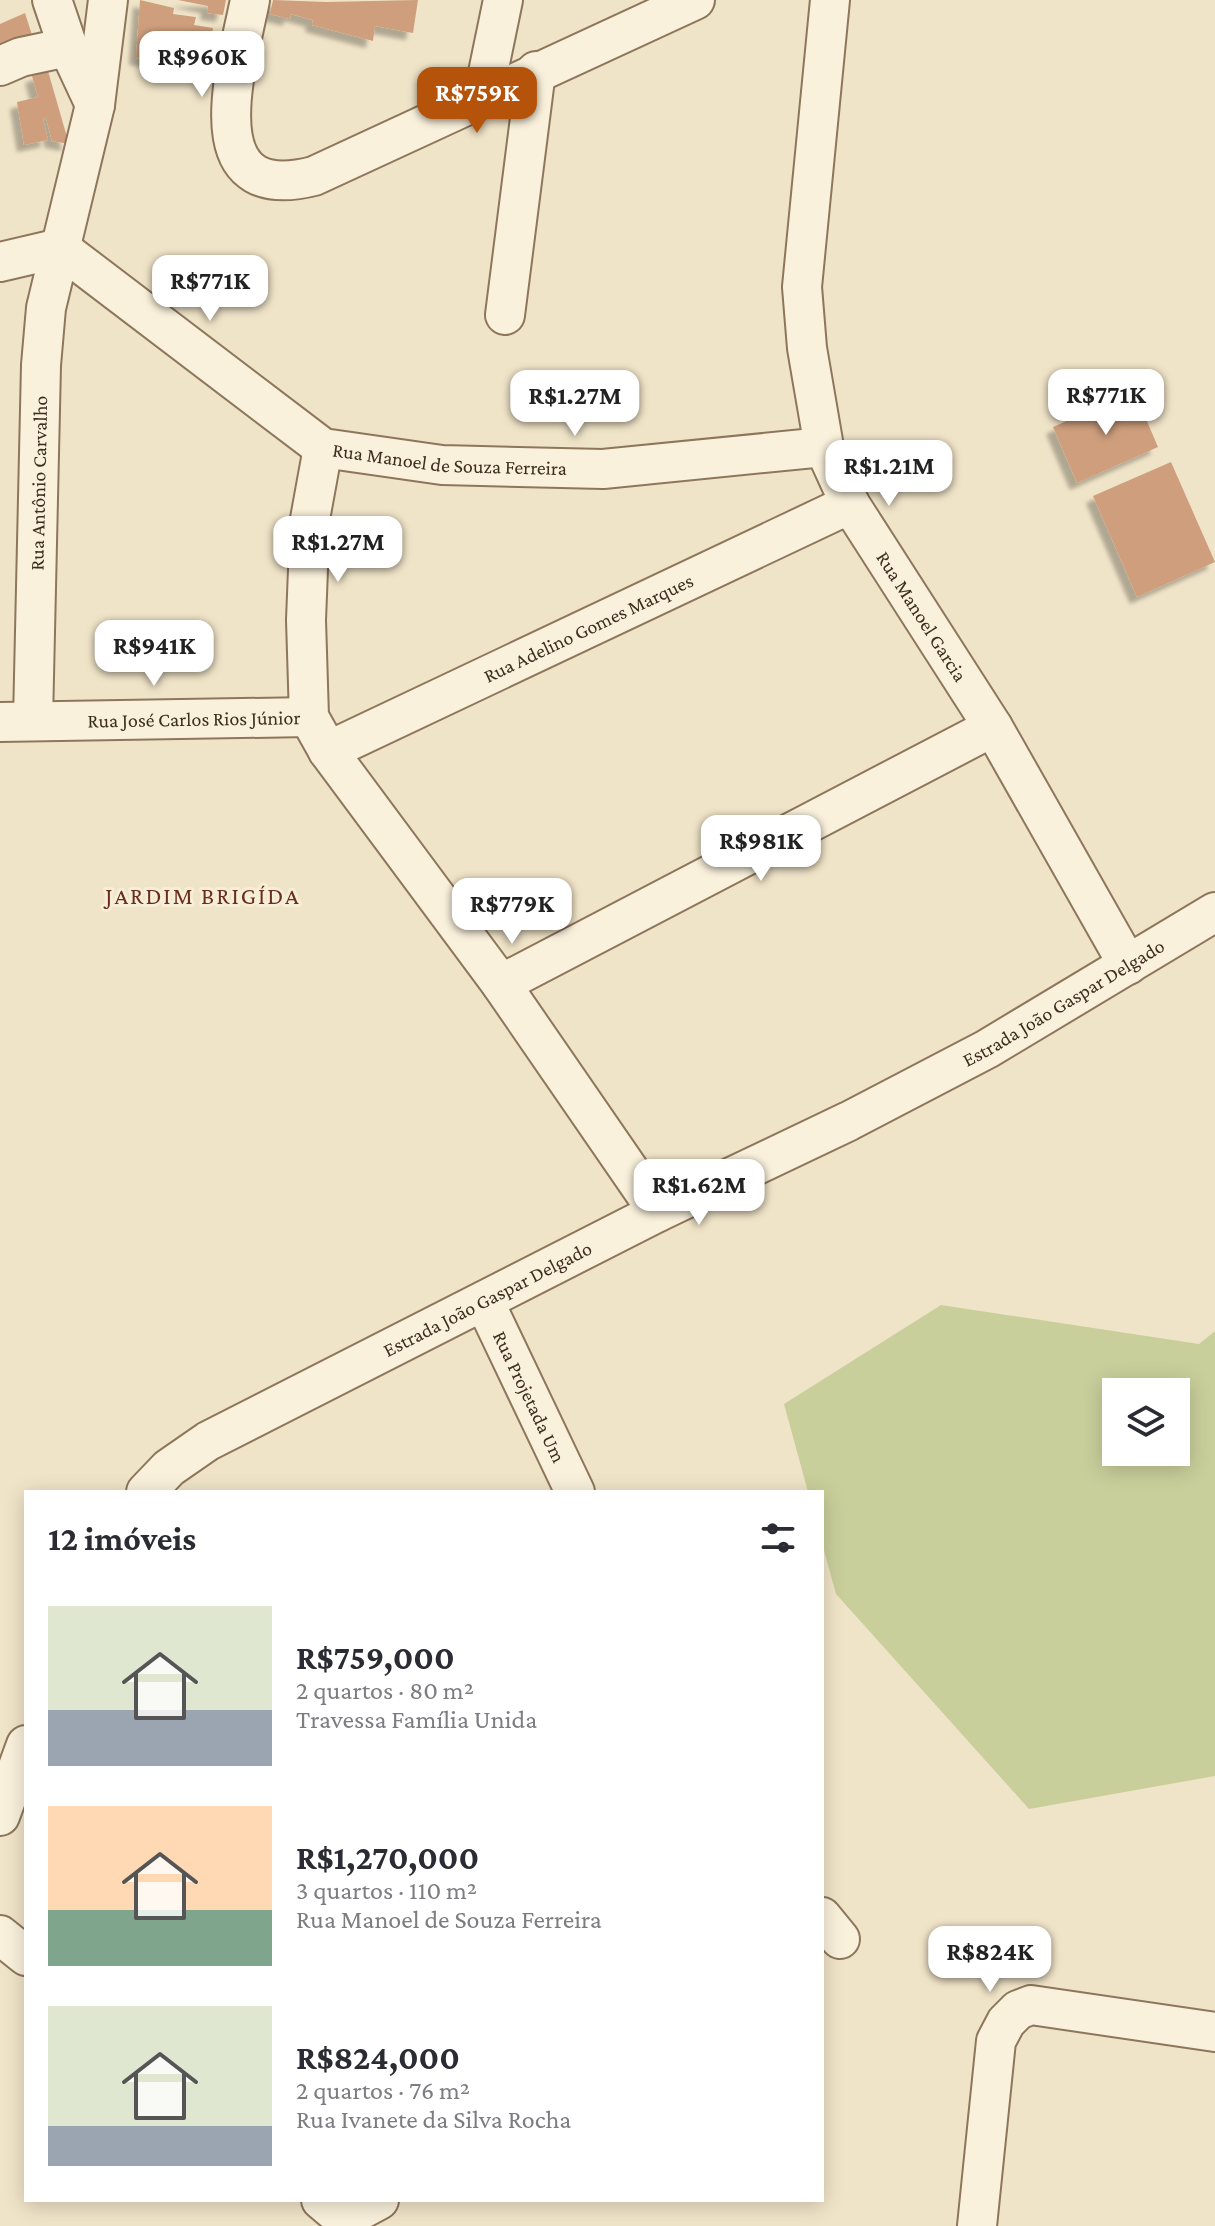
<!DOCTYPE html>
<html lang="pt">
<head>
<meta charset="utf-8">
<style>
  :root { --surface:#fff; --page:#f7f7f7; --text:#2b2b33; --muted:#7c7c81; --accent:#b45309 }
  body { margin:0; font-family:"Crimson Pro",serif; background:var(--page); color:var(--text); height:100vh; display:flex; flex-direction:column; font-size:30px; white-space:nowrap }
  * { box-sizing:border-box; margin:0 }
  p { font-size:26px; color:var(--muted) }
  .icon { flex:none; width:44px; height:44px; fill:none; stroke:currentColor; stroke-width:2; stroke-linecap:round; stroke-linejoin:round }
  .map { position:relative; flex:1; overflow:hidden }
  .side { position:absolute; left:24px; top:1490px; width:800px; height:712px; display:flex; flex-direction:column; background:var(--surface); border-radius:0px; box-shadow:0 4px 20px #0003 }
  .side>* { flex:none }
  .buttons { position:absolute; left:1102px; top:1378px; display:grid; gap:16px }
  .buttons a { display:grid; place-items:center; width:88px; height:88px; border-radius:0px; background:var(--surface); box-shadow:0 4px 20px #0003; font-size:40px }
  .price { position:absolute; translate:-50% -68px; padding:0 18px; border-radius:16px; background:#fff; color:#222; font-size:26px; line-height:52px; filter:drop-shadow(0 2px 4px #0008) }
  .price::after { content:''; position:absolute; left:50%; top:48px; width:24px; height:18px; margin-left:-12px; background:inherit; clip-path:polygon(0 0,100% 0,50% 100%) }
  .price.on { background:var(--accent); color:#fff }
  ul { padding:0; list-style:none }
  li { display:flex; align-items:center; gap:24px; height:200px; padding:0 24px }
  li span { display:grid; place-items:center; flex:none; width:224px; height:160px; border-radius:0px; color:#555 }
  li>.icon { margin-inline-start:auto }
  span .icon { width:96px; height:96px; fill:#fffc; stroke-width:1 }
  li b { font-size:34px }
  h2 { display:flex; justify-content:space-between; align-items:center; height:96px; padding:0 24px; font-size:34px }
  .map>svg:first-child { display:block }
</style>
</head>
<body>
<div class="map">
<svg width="1215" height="2226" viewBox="0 0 1215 2226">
  <defs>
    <filter id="shadow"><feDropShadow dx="-7" dy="7" stdDeviation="2" flood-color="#0004"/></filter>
  </defs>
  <rect width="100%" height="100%" fill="#f0e4c8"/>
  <path fill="#c9cf9b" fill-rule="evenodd" d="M941 1305 1199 1344 1215 1331V1776L1029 1809 836 1594 822 1543V1492H808L784 1404ZM1116 1392H1176V1452H1116Z"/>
  <g fill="#cf9f7d" filter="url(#shadow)">
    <polygon points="140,0 174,8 173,14 196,17 194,25 213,28 211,43 217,44 213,72 136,58"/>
    <polygon points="178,0 226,0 223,15 207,13 208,6"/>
    <polygon points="273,0 326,2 418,0 413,33 375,26 373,41 312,25 313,20 291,14 290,19 270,14"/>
    <polygon points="25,13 32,35 0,48 0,24"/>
    <polygon points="48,71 69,144 52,141 46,118 43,119 48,140 24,145 17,102 38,97 32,76"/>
    <polygon points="1134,391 1158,447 1077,483 1053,427"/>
    <polygon points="1171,462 1215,562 1137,597 1093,496"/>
  </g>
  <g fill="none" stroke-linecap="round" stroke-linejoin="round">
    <defs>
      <g id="street">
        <polyline points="52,0 68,47 95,105"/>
        <path d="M250 0C237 66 192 207 314 176L695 0"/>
        <path id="s1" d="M830 0 802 287 807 348 824 447 850 504 993 727 1128 965"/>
        <polyline points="0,66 21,57 68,47"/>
        <polyline points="483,97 503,0"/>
        <path id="s2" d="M60 248 323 448 442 465 603 469 824 447"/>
        <polyline points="0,262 60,248"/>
        <polyline points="505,315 536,71"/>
        <polyline points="323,448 310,519 306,620 309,717 328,751 501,984 658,1212"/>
        <path id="s3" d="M33 721 41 365 46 308 95 105 108 0"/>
        <path id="s4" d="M0 722 309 717"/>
        <path id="s5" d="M328 751 850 504"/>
        <polyline points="501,984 993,727"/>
        <path id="s6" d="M484 1301 575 1492"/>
        <path id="s7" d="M146 1492 169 1468 208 1441 658 1212 849 1121 987 1049 1215 912"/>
        <polyline points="0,1816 26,1745"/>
        <polyline points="822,1917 840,1939"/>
        <polyline points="0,1935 26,1956"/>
        <polyline points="321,2200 352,2226"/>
        <polyline points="344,2219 379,2200"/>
        <polyline points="977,2226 996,2041 1006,2022 1018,2010 1031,2005 1215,2032"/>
      </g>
    </defs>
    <use href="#street" stroke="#8d765c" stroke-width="42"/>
    <use href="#street" stroke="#faf1dc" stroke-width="38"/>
  </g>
  <g text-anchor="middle" stroke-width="6" stroke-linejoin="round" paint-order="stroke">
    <g font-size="20" fill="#3d2e20" stroke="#f7eed8">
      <text dy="7" stroke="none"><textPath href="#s2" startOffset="458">Rua Manoel de Souza Ferreira</textPath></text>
      <text dy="7" stroke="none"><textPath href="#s3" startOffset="238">Rua Antônio Carvalho</textPath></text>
      <text dy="7" stroke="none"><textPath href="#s1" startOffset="646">Rua Manoel Garcia</textPath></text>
      <text dy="7" stroke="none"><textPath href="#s5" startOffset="288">Rua Adelino Gomes Marques</textPath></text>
      <text dy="7" stroke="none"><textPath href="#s4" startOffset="194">Rua José Carlos Rios Júnior</textPath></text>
      <text dy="7" stroke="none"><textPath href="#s7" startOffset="1042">Estrada João Gaspar Delgado</textPath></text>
      <text dy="7" stroke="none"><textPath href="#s7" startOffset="394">Estrada João Gaspar Delgado</textPath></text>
      <text dy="7" stroke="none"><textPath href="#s6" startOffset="106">Rua Projetada Um</textPath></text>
    </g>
    <g font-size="24" letter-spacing="2" fill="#6b2e1e" stroke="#f7eed8">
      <text x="203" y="904">JARDIM BRIGÍDA</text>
    </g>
  </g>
</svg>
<div class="buttons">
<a><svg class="icon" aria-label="layers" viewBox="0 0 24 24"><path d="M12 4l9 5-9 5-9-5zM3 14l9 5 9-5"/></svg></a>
</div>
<b class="price" style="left:202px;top:99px">R$960K</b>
<b class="price on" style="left:477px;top:135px">R$759K</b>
<b class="price" style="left:210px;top:323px">R$771K</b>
<b class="price" style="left:1106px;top:437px">R$771K</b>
<b class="price" style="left:575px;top:438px">R$1.27M</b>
<b class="price" style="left:889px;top:508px">R$1.21M</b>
<b class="price" style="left:338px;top:584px">R$1.27M</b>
<b class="price" style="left:154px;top:688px">R$941K</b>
<b class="price" style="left:761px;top:883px">R$981K</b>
<b class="price" style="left:512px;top:946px">R$779K</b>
<b class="price" style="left:699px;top:1227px">R$1.62M</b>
<b class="price" style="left:990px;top:1994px">R$824K</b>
<section class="side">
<h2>12 imóveis<svg class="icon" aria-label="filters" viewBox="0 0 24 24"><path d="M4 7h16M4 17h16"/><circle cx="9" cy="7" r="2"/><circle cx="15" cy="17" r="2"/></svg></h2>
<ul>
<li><span style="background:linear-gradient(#dfe7d0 65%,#9aa5b1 0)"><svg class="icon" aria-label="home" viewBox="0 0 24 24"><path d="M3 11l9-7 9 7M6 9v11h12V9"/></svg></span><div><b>R$759,000</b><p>2 quartos · 80 m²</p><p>Travessa Família Unida</p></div></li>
<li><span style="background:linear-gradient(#ffd9b3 65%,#7fa58c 0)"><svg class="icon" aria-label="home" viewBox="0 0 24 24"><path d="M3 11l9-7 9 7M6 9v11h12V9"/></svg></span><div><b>R$1,270,000</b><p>3 quartos · 110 m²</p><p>Rua Manoel de Souza Ferreira</p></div></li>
<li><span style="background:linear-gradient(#dfe7d0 75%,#9aa5b1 0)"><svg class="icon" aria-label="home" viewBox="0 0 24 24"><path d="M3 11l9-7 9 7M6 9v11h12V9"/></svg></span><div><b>R$824,000</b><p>2 quartos · 76 m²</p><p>Rua Ivanete da Silva Rocha</p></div></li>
</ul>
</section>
</div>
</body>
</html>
